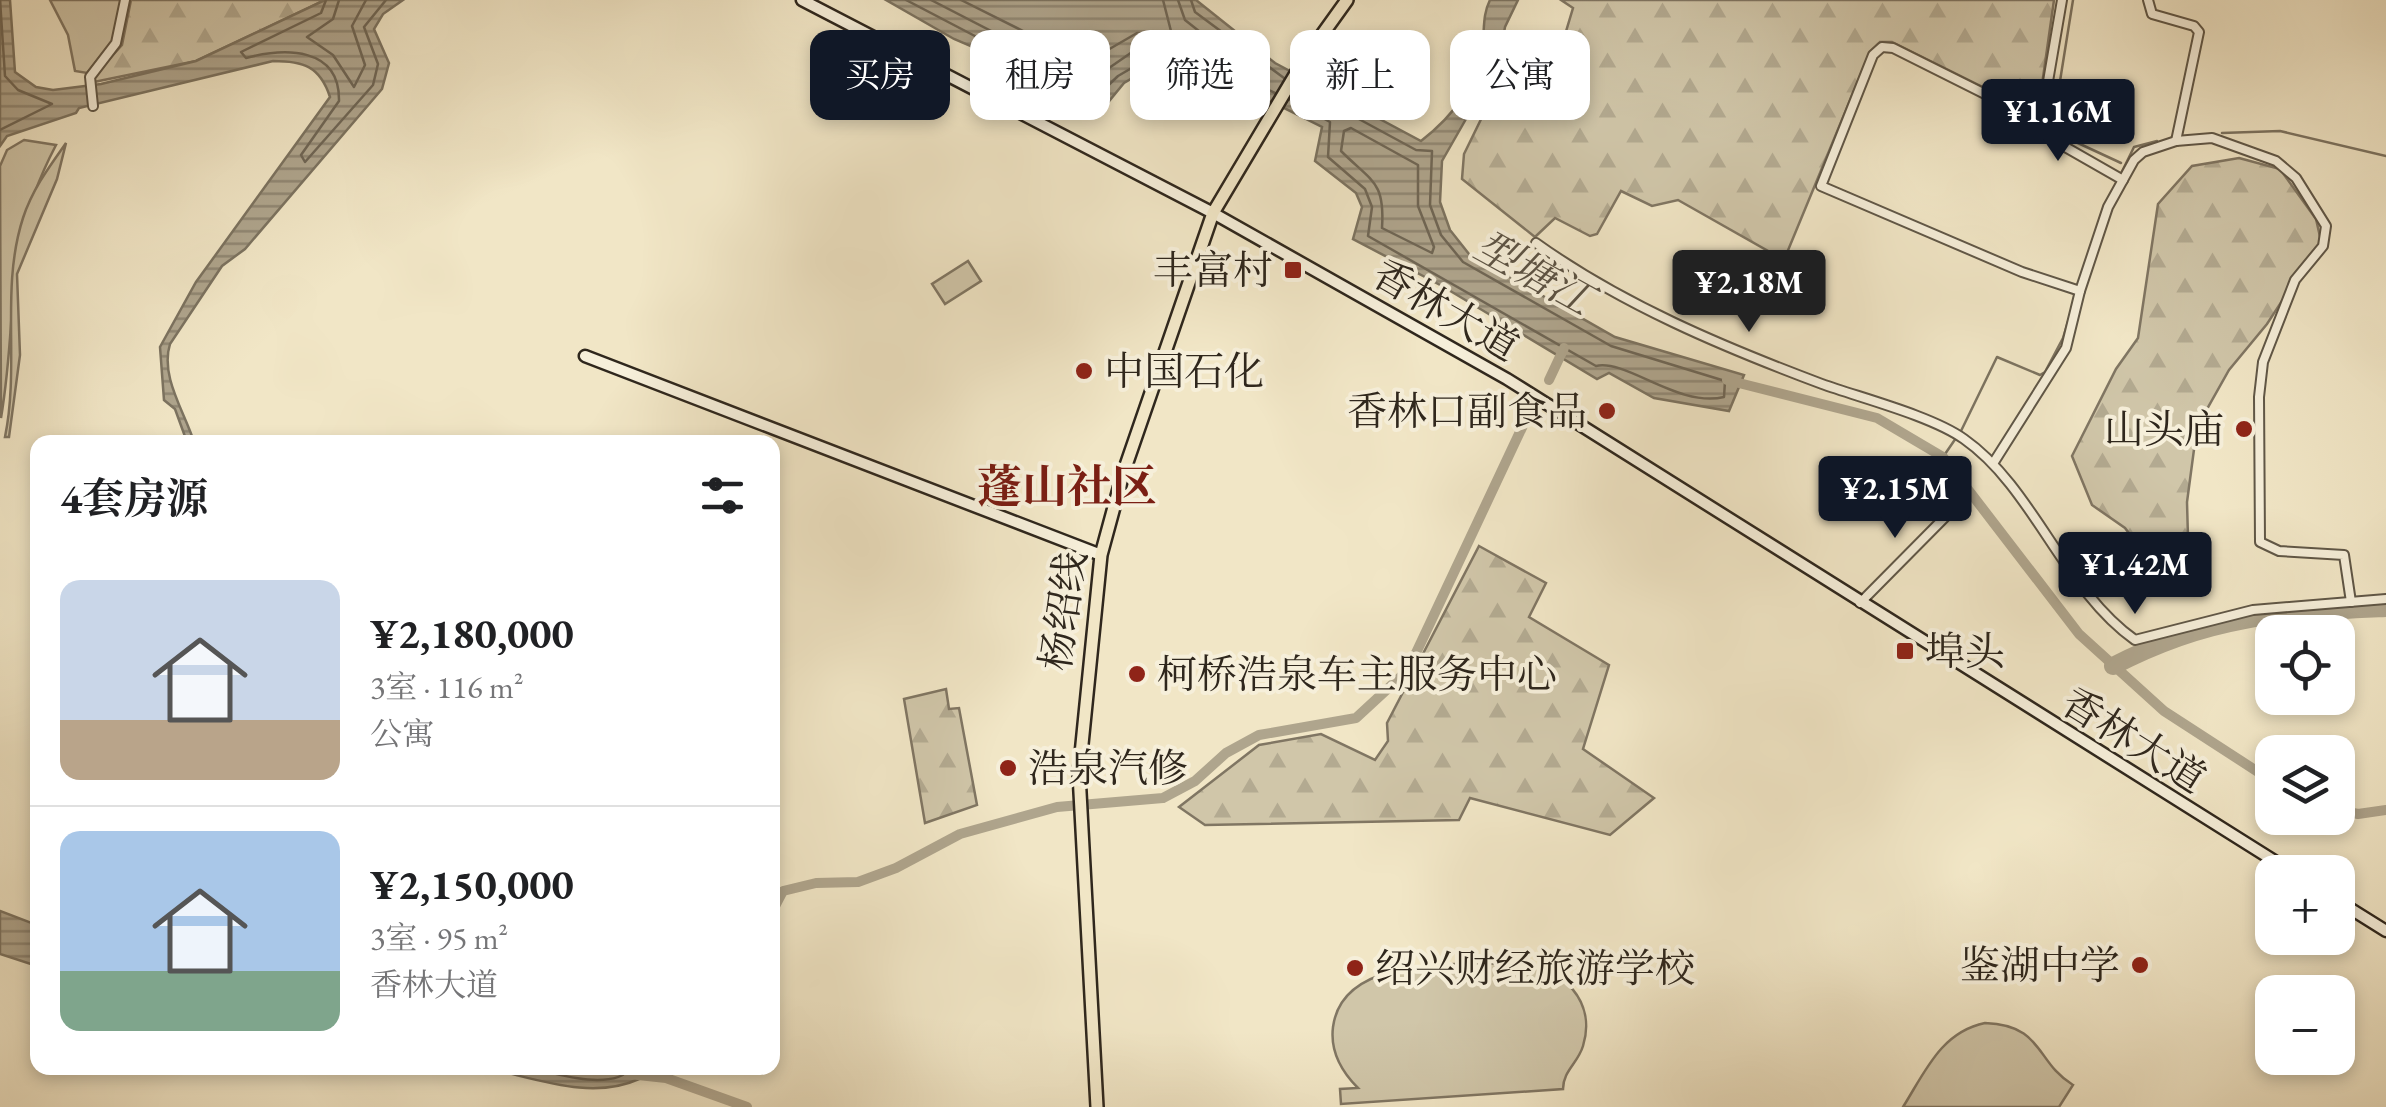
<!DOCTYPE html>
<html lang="zh">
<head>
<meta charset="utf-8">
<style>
  :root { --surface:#fff; --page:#f2f2f2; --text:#202124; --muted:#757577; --line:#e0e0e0; --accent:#111827 }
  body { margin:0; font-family:"EB Garamond","Noto Serif SC",serif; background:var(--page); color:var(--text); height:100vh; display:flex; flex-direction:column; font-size:38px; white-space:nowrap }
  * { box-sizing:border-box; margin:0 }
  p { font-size:32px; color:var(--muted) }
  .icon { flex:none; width:55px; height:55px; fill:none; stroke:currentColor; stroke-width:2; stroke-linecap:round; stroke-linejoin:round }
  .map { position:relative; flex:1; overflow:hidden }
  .sheet { position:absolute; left:30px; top:435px; width:750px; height:640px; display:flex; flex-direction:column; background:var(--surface); border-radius:20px; box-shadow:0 5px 15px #0003 }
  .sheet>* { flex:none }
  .guide { position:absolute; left:810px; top:30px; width:950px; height:90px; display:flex; gap:20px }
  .controls { position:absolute; left:2255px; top:615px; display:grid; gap:20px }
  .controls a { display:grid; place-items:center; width:100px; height:100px; border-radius:20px; background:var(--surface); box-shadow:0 5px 15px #0003; font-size:50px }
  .price { position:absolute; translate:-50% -85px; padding:0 22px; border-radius:10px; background:var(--accent); color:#fff; font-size:32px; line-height:65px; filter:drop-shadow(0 2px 5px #0008) }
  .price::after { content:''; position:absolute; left:50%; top:60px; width:30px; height:22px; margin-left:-15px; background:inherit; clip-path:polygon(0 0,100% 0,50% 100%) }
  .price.on { background:#222; color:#fff }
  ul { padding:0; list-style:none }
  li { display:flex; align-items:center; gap:30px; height:250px; padding:0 30px }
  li+li { border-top:2px solid var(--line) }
  li span { display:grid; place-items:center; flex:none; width:280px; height:200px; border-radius:20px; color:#555 }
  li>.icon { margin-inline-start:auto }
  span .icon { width:120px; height:120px; fill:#fffc; stroke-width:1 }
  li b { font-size:42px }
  h2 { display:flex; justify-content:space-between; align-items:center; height:120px; padding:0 30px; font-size:42px }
  .pill { padding:0 35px; border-radius:20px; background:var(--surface); box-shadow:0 5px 15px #0003; font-size:35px; line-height:90px }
  .pill.on { background:var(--accent); color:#fff }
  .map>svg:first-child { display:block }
</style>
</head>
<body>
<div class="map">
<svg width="2386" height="1107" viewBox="0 0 2386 1107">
  <defs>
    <pattern id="forest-firs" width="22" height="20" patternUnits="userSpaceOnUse" patternTransform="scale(2.5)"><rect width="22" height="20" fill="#d0c6a9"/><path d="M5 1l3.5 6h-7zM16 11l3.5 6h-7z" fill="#b3aa91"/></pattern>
    <pattern id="water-rules" width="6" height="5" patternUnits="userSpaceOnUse" patternTransform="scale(2.5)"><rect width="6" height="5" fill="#afa58d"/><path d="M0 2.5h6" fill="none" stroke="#8f8673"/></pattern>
  </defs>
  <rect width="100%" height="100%" fill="#f1e6c6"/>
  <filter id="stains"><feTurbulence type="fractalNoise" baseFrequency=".002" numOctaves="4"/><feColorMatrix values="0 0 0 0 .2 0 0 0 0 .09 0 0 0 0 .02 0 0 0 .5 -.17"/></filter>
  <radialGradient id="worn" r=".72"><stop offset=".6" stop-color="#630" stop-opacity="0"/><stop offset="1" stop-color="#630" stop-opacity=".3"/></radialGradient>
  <g fill="#d0c6a9" stroke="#807663" stroke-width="2.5">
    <polygon points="50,0 122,0 115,38 87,73 75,71 68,35"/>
    <path d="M24 140 56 145C0 253 20 304 1 418L0 166 7 150Z"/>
    <path d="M66 143 57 179 17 274 20 355 9 437H5C20 364 0 289 23 218 32 190 49 167 66 143Z"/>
    <polygon points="968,261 981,281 945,304 932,284"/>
    <path d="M1520 963C1562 967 1597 1001 1583 1046 1578 1063 1563 1071 1563 1089L1341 1104 1340 1089 1358 1088C1341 1071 1330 1051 1333 1027 1343 952 1464 966 1520 963Z"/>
    <path d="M1985 1023C2044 1025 2035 1062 2073 1085L2059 1107H1903C1925 1072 1941 1032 1985 1023Z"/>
  </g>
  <g fill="url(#forest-firs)" stroke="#807663" stroke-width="2.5">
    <polygon points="131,0 325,0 196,61 94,82 93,77 122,45"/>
    <polygon points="1561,0 2054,0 2040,99 2032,106 2021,106 1892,42 1880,42 1870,52 1784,260 1678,200 1652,206 1621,191 1597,234 1590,236 1555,218 1535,237 1462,179 1464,154 1511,58 1555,68 1573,8"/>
    <polygon points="2239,158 2280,169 2316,219 2321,241 2267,324 2229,370 2197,427 2187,502 2189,574 2165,581 2125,528 2092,505 2072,456 2116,369 2138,338 2158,204 2192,166"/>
    <polygon points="1479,546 1546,583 1529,617 1609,665 1583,749 1654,798 1610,835 1470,798 1459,820 1205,825 1179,807 1259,745 1321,734 1375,760 1388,741 1387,723"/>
    <polygon points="946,689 949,709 959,708 977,805 925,823 904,699"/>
  </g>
  <g fill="url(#water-rules)" stroke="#7c7360" stroke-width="2.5">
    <path d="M0 0H10L15 72 36 87 53 90 101 84 196 61 325 0H403L383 14 374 29 389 63 382 89 245 249 222 266 170 344C160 376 184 411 194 442H187L175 409 164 400 160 347 196 282 330 97C320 66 303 61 273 61L79 108 76 113 7 136 0 146Z"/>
    <path d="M886 0H1196L1275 63 1421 141C1452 117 1476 86 1482 48 1485 30 1482 16 1490 0H1518L1505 27 1499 61 1442 161 1440 202 1450 230 1469 254 1615 337 1744 375 1729 411 1654 398 1609 373 1597 379 1442 286 1353 239 1362 207 1356 193 1315 161 1322 127 1256 94 1229 101 1148 69 1124 83 1101 111H1086L1078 92 954 39Z"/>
    <polygon points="0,911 37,925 37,966 0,954"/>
    <path d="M486 1068H643L639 1079C591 1101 535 1078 486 1068Z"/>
  </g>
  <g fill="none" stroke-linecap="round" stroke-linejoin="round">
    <g stroke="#6f6655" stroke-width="2.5">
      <path d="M326 0 321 13 241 52 246 58C284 48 340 46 339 101L301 155 305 162 373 85 378 64 364 27 386 0"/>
      <polyline points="339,0 333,19 307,37 333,55 354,87 365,65 352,26 366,0"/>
      <polyline points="906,0 1015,57 1083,83 1094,99 1118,76 1147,59 1229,90 1256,84 1275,93"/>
      <polyline points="931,0 1020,46 1096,77 1135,50 1148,47 1229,77 1243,73 1243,66 1185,20 1178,0"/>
      <polyline points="961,0 1027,33 1094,58 1137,33 1172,35 1163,0"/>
      <polyline points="1191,0 1195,12 1284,78"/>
      <path d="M1290 100 1330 122 1328 157 1365 189 1372 207 1368 236 1596 366C1627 359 1678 408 1724 397L1725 381 1611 346 1463 262 1441 235 1430 205 1432 151 1416 150 1298 86"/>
      <path d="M1351 128 1418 165V206L1434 247 1432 253 1382 228C1385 181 1372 182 1341 151L1344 131Z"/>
      <polyline points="0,130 52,104 18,90 5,76 0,0"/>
      <path d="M533 1068C559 1075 612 1091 632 1068"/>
    </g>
    <g stroke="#7c7360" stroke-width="2.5">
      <polyline points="2073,0 2052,131 2121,163"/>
      <polyline points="2222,133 2280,131 2386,156"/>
      <polyline points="2111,194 2134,147 2157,141"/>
      <polyline points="1961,431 1997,357 2040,375 2045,372 2063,338 2090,249"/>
      <polyline points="1943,457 1956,438"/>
    </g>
    <g stroke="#afa58d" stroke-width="10">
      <polyline points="1549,380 1564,348"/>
      <polyline points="1727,380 1877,418 1943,457 2079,634 2164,711 2272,781"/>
      <polyline points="2338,810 2358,814 2386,810"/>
      <polyline points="772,912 783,891 816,883 858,882 896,868 960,834 1057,807 1163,798 1195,781 1226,753 1259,735 1356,718 1408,670 1527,417"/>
      <polyline points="629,1074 666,1078 747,1107"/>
    </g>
    <path stroke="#afa58d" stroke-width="18" d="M2113 666C2211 615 2278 613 2386 608"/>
    <defs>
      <g id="street">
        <polyline points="2062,0 2041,122 1893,48 1882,47 1873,55 1821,186 2022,272 2080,291"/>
        <polyline points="2148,0 2152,14 2194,26 2199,32 2176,141"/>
        <polyline points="93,106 90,77 116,43 125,0"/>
        <polyline points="2041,122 2046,136 2123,180"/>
        <path d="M1536 243C1621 304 1723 347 1822 384 1861 398 1932 416 1964 439 2034 488 2063 589 2135 640L2253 610 2386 599"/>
        <polyline points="1994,462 2066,348 2080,291 2108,207 2134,160 2143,152 2176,141 2212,138 2276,161 2296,178 2326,226 2323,246 2295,280 2263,362 2259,397 2260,542 2279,551 2344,555 2351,602"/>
        <polyline points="1860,603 1956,506"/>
      </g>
      <g id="secondary">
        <polyline points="802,0 1213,213 1507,379 2292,872"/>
        <polyline points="585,356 1101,555"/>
        <polyline points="2338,901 2386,931"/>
      </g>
      <polyline id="primary" points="1097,1107 1079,774 1101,555 1123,474 1213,213 1304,60 1347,0"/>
    </defs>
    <use href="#street" stroke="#605747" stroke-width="12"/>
    <use href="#secondary" stroke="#2f271d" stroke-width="15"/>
    <use href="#primary" stroke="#2f271d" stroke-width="16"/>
    <use href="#street" stroke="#f6efda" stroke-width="8"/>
    <use href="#secondary" stroke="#f6efda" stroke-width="10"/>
    <use href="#primary" stroke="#f1e6c6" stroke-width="11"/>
  </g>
  <g fill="#8f2418" stroke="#f6efda" stroke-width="4">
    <rect x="1283" y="260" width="20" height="20" rx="5"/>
    <circle cx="1084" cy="371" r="10"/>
    <circle cx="1607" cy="411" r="10"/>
    <circle cx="2244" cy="429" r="10"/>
    <rect x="1895" y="641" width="20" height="20" rx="5"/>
    <circle cx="1137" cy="674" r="10"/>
    <circle cx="1008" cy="768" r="10"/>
    <circle cx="2140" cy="965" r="10"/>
    <circle cx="1355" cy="968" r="10"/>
  </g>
  <g text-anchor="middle" stroke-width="8" stroke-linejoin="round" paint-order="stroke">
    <g font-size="40" fill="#2f271d" stroke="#f6efda" text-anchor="start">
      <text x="1273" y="284" text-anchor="end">丰富村</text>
      <text x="1104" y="385">中国石化</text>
      <text x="1587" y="425" text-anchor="end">香林口副食品</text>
      <text x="2224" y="443" text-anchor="end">山头庙</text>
      <text x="1925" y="665">埠头</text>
      <text x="1157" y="688">柯桥浩泉车主服务中心</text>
      <text x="1028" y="782">浩泉汽修</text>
      <text x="2120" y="979" text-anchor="end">鉴湖中学</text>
      <text x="1375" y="982">绍兴财经旅游学校</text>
    </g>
    <g font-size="40" fill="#2f271d" stroke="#f6efda">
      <text transform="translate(1446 310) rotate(30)" y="14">香林大道</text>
      <text transform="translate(1063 611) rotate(-82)" y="14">杨绍线</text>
      <text transform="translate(2134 740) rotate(32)" y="14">香林大道</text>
    </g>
    <g font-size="42" font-style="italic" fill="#5c5344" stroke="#f6efda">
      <text transform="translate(1534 272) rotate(29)" y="15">型塘江</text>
    </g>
    <g font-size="45" font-weight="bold" fill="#7a1f14" stroke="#f6efda">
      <text x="1067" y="502">蓬山社区</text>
    </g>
  </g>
  <rect width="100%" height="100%" filter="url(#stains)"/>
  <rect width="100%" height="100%" fill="url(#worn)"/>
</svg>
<div class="controls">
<a><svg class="icon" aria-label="locate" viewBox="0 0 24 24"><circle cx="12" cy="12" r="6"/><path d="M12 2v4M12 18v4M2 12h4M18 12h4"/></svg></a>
<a><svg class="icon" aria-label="layers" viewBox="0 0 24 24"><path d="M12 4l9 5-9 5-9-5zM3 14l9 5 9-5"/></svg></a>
<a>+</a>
<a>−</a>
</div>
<b class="price" style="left:2058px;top:164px">¥1.16M</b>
<b class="price on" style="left:1749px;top:335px">¥2.18M</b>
<b class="price" style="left:1895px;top:541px">¥2.15M</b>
<b class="price" style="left:2135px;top:617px">¥1.42M</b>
<div class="guide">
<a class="pill on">买房</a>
<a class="pill">租房</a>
<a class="pill">筛选</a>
<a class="pill">新上</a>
<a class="pill">公寓</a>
</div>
<section class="sheet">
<h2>4套房源<svg class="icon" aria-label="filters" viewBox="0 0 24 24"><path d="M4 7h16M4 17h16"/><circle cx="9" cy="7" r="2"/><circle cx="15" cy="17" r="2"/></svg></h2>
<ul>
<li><span style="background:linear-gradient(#c9d6e8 70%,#b9a48a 0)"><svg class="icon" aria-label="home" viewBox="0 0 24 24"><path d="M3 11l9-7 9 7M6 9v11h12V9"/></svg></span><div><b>¥2,180,000</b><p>3室 · 116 m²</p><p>公寓</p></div></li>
<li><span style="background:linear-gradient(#a9c7e8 70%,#7fa58c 0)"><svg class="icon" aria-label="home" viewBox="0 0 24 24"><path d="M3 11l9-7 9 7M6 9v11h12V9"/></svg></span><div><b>¥2,150,000</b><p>3室 · 95 m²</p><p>香林大道</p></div></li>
</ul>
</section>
</div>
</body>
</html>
